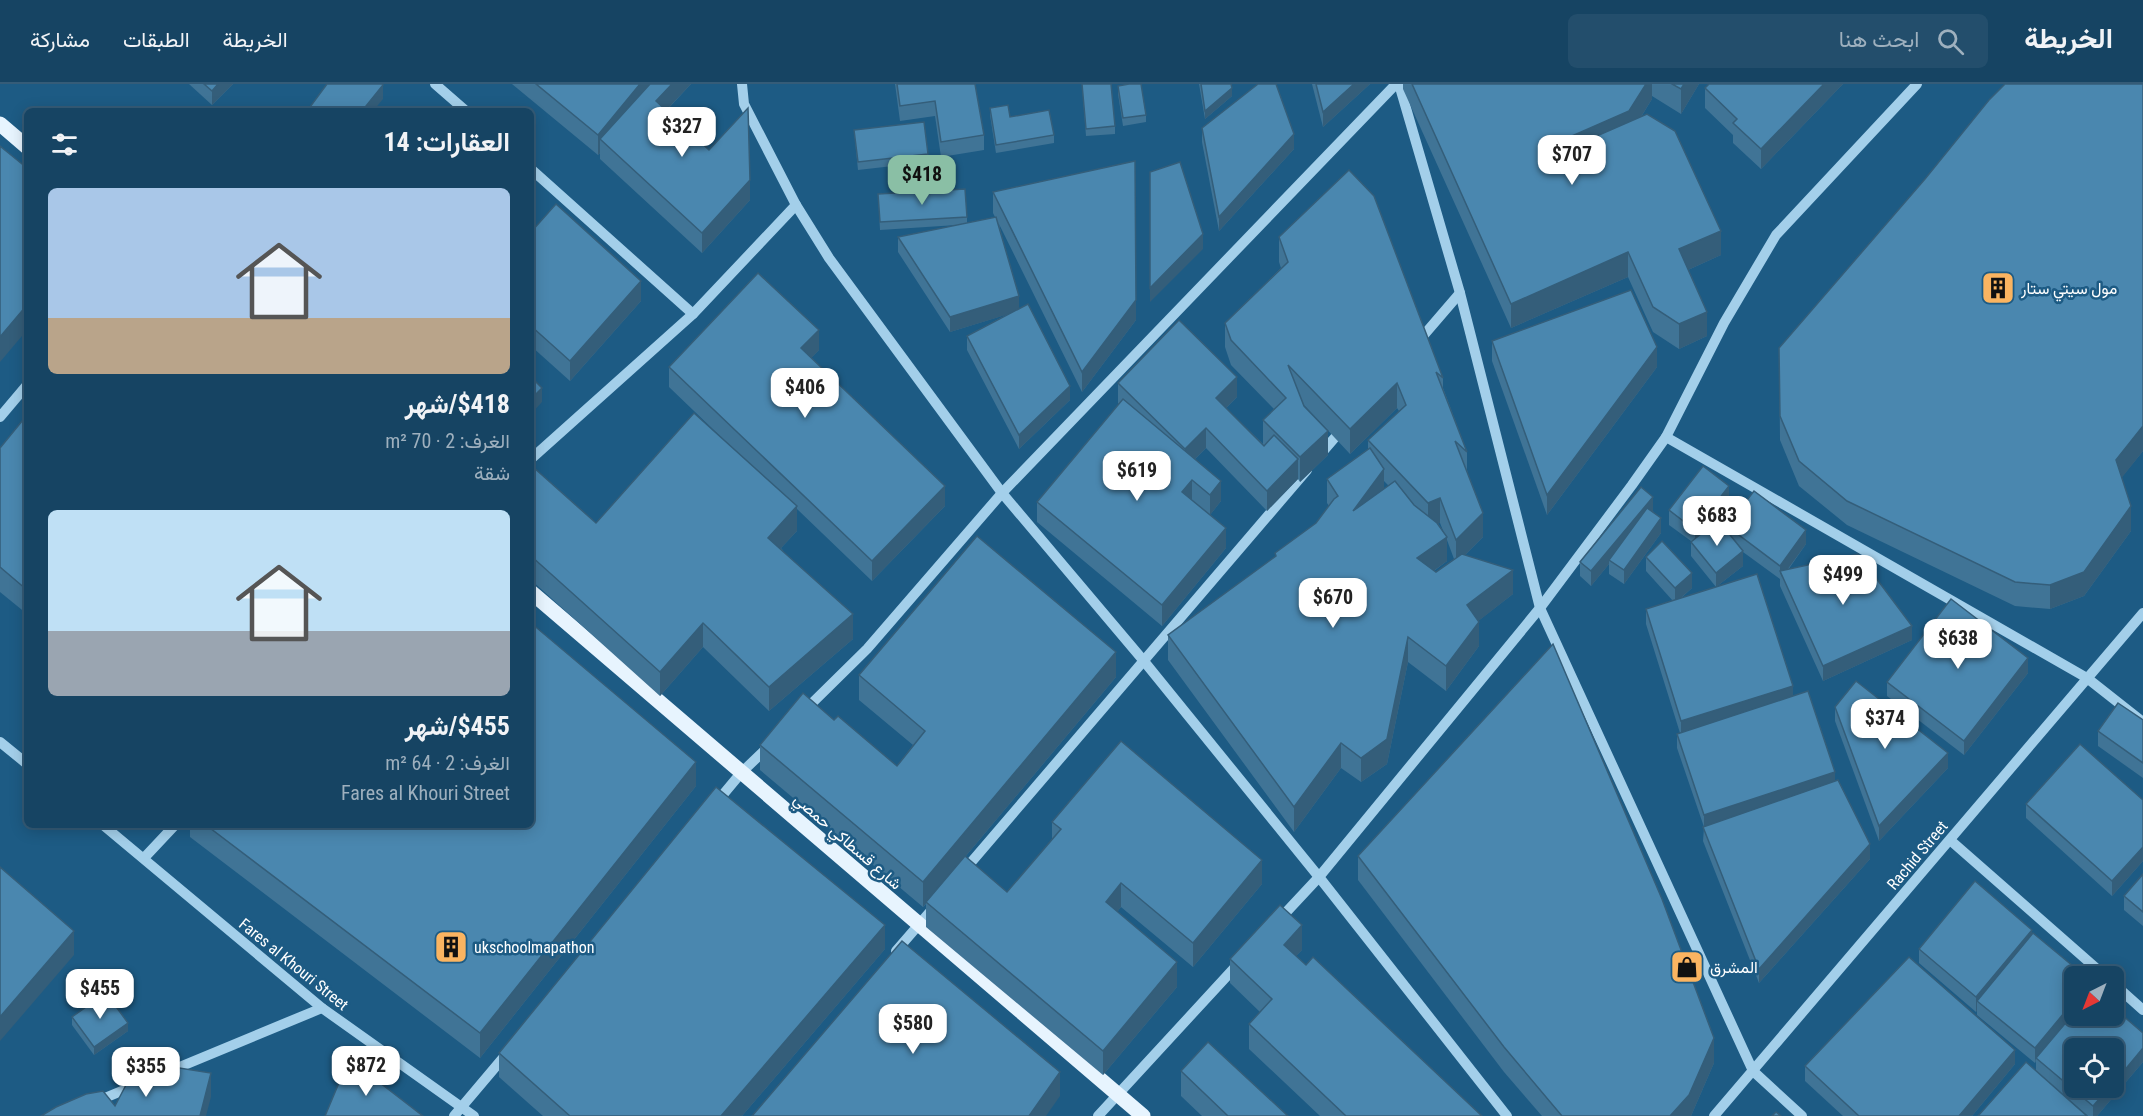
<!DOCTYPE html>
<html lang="ar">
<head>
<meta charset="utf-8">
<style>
  :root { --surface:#164463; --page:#234e6c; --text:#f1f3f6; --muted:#9eb0be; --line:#355c78; --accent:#8abfa5 }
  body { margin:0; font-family:"Roboto Condensed",Vazirmatn,sans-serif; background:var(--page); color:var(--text); direction:rtl; height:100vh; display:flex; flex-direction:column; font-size:22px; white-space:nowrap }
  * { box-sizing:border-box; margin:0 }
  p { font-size:20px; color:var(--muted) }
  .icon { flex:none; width:33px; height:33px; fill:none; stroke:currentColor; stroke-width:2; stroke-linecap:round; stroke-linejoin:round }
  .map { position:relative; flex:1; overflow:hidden; direction:ltr }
  .sheet { position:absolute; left:24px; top:24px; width:510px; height:720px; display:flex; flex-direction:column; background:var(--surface); border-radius:9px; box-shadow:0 3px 15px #0003,0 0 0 2px var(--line); direction:rtl }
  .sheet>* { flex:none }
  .needle { width:39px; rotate:222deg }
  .buttons { position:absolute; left:2064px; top:882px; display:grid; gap:12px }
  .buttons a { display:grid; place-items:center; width:60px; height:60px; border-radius:9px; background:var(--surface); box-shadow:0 3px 15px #0003,0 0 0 2px var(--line); font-size:30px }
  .price { position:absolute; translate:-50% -51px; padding:0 14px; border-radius:12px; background:#fff; color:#222; font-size:20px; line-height:39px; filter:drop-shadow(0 2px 3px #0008) }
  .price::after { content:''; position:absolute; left:50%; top:36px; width:18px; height:14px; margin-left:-9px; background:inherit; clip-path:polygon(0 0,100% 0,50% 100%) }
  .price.active { background:var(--accent); color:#111 }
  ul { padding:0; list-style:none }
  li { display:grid; align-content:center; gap:12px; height:318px; padding:0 24px }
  li span { display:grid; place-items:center; height:186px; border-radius:9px; color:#555 }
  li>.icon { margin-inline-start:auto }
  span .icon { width:108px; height:108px; fill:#fffc; stroke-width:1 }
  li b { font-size:26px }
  h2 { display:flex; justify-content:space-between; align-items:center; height:72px; padding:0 24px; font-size:26px }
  header { display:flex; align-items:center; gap:36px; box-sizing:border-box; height:84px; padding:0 30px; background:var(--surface); border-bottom:2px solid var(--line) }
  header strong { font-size:28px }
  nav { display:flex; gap:33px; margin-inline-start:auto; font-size:21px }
  .search { width:420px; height:54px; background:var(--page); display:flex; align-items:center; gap:15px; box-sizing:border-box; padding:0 21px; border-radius:9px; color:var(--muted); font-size:22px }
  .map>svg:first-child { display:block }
</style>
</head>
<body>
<header>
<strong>الخريطة</strong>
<div class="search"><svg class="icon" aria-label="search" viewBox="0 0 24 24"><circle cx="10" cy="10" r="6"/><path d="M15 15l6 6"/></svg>ابحث هنا</div>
<nav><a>الخريطة</a><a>الطبقات</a><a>مشاركة</a></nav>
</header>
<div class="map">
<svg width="2143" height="1032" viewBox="0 0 2143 1032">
  <rect width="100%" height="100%" fill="#1d5b84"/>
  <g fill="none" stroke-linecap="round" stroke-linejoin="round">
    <g stroke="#a3cfea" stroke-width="10">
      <polyline points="435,0 466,27"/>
      <polyline points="742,0 744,20 796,121"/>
      <polyline points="1399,0 1460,209 1540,524 1753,987 1802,1032"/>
      <polyline points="531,85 693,230"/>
      <polyline points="1417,259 1460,209"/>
      <polyline points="0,333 27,301"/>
      <polyline points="1666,353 2087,594 2143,638"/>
      <polyline points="1319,372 1344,343"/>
      <polyline points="531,375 693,230 796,121 829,174 1002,409 1143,576 1319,793 1507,1032"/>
      <polyline points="803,628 867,565 1002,409 1396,0"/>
      <polyline points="0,658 27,680"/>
      <polyline points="716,719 741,689 769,662"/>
      <polyline points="103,741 322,924 474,1032"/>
      <polyline points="1950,756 2105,892"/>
      <polyline points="144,774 175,741"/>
      <polyline points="962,789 1307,386"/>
      <polyline points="1277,838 1319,793 1540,524 1632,401 1666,353 1724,239 1776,151 1917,0"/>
      <polyline points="896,867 935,822"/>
      <polyline points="2114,900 2143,926"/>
      <polyline points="95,1018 322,924"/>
      <polyline points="454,1032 508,968"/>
      <polyline points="1098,1032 1238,880"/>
      <polyline points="1714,1032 2143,529"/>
    </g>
    <g stroke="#e7f4fe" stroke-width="15">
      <polyline points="0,40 27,63"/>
      <polyline points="531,508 1143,1032"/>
    </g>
  </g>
  <g fill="#407496" fill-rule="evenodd">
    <polygon points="189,0 233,0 212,21"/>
    <polygon points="512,0 691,0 666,27 750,116 702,169 600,75 600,69 598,71"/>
    <polygon points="895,0 975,0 984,51 984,66 941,73 935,32 900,37"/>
    <polygon points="1082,0 1115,42 1115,50 1086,52"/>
    <polygon points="1199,0 1231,0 1232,12 1205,35"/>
    <polygon points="1312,0 1370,0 1323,43"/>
    <polygon points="1403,0 1699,0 1681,30 1652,12 1652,15 1641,33 1721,171 1688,186 1707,252 1679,265 1653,248 1628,193 1511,244 1403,5"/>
    <polygon points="1843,0 1761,85 1733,59 1733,51 1705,24 1705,4"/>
    <polygon points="2143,0 2143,367 2121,394 2131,447 2084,512 2050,525 2015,522 1847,441 1799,402 1780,356 1779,264"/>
    <polygon points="1118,2 1146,31 1146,38 1123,42 1118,10"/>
    <polygon points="990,24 1054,51 1054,59 996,69 990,31"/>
    <polygon points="1202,44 1294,65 1219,147 1202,58"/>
    <polygon points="854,46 928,70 928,78 858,86"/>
    <path d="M1349 86 1443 294V304L1467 368V386L1483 453 1465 471 1513 510 1478 537 1479 562 1446 607 1408 578 1387 680 1361 698 1341 684 1294 748 1168 576V551L1275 473V469L1316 439 1329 422 1327 419V395L1368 365V356L1399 327 1397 324 1350 370 1304 321 1328 371 1300 398 1298 395 1267 427 1206 364 1195 375 1221 417 1210 431 1226 464 1162 542 1037 438V418L1119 320 1118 319V299L1237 313 1226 324 1263 360V336L1274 325 1231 281 1225 263V239L1281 184 1279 178V153ZM1384 397 1389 402 1384 405ZM1438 439H1440L1444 449ZM1447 456 1454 475 1436 488 1434 487 1447 477Z"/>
    <polygon points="993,108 1136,236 1082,308 999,140 1019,224 1070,316 1019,365 967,266 967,252 1008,230 950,248 898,168 898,153 957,141 880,146 878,110 967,133 967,139 995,133 993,129"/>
    <polygon points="531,148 641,217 570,297 531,262"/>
    <polygon points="1492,257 1657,283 1547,431 1492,277"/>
    <polygon points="819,266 811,274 945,422 872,497 797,425 797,447 781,464 853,555 769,627 703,563 660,612 531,496 531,385 596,439 743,374 669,303 669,283"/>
    <polygon points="27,331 27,530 0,508 0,364"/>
    <polygon points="1729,417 1708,443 1727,448 1727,442 1806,460 1788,486 1912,556 1823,597 1780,502 1780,495 1743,468 1743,482 1716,503 1691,472 1691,457 1669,441 1669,426"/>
    <polygon points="1653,427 1661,449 1624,500 1609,490 1609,480 1591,502 1580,492 1580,478"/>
    <polygon points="1646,473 1692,504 1680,515 1793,612 1835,698 1870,775 1759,899 1703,757 1704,743 1677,664 1677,650 1680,649 1646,540 1646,525 1673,517 1646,487"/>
    <polygon points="2028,589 1964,671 1887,612 1887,598"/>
    <polygon points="859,591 1116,593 965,773 1007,808 1052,756 1052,738 1262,800 1193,883 1121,823 1117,828 1177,903 1103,991 926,843 926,820 923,823 760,686 760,661 834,636 897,682 913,661 859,616"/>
    <polygon points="1835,623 1948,684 1879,757 1835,637"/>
    <polygon points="2143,636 2143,694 2098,662 2098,647"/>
    <polygon points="696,702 480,974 190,753 190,741 531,741"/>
    <polygon points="2143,716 2143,777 2112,812 2026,734 2026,720"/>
    <polygon points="1358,772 1714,979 1691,1032 1542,1032 1504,988 1358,796"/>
    <polygon points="2143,790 2143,842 2124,826 2124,812"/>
    <polygon points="2032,851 2074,932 2143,949 2143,978 2097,1032 2088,1032 2036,987 2036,977 2035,979 1977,931 1977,926 1976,928 1919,879 1919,865"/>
    <polygon points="885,865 742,1032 543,1032 499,993 499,969"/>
    <polygon points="1302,866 1296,872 1482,1032 1320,1032 1249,965 1249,940 1260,928 1230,899 1230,875"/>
    <polygon points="72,933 128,947 94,971 72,941"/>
    <polygon points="2015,980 1972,1032 1843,1032 1805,997 1805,982"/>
    <polygon points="1181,987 1288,1032 1202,1032 1181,1012"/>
  </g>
  <g fill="#345e7a">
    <polygon points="218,0 233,0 212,21 212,7"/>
    <polygon points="640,0 656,0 600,55 600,69 598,71 598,51"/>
    <polygon points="672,0 691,0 656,37 656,17"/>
    <polygon points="1354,0 1370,0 1323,43 1323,28"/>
    <polygon points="1646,0 1652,0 1652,15 1629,52 1572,77 1572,52"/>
    <polygon points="1684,0 1699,0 1681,30 1681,5"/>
    <polygon points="1824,0 1843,0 1761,85 1761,65"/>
    <polygon points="383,1 383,15 373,27 362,27"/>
    <polygon points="1232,4 1232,12 1205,35 1205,27"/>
    <polygon points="1294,50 1294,65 1219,147 1219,133"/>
    <polygon points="750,96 750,116 702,169 702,149"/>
    <polygon points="1721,147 1721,171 1679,190 1679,165"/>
    <polygon points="1203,150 1203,165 1150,218 1150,204"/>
    <polygon points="1628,168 1628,193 1511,244 1511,220"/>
    <polygon points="641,197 641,217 570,297 570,277"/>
    <polygon points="1019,212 1019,227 950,248 950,233"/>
    <polygon points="1136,216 1136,236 1082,308 1082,288"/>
    <polygon points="27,221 27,246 0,278 0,253"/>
    <polygon points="1707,228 1707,252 1679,265 1679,240"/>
    <polygon points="819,246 819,266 801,285 801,264"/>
    <polygon points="1657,263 1657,283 1547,431 1547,411"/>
    <polygon points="1237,293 1237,313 1216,334 1216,314"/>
    <polygon points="1397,299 1397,324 1350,370 1350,345"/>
    <polygon points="1070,302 1070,316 1019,365 1019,351"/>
    <polygon points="542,304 542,318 531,330 531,315"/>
    <polygon points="2143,342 2143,367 2116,401 2116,376"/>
    <polygon points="1206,344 1206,364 1185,385 1185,365"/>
    <polygon points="1328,347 1328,371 1300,398 1300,373"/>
    <polygon points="1298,375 1298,395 1267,427 1267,407"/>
    <polygon points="1384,385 1384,409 1353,427"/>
    <polygon points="1192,396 1192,416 1182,408"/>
    <polygon points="1221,397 1221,417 1210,431 1210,411"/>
    <polygon points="945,402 945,422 872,497 872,477"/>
    <polygon points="1729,402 1729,417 1695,461 1695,446"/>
    <polygon points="1653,413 1653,427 1611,477 1609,476 1609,480 1591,502 1591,487"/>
    <polygon points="1440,414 1440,439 1428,443 1428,419"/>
    <polygon points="797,422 797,447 768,478 768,454"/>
    <polygon points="2131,422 2131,447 2084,512 2050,525 2050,501"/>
    <polygon points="1483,429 1483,453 1456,480 1456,456"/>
    <polygon points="1661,434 1661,449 1624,500 1624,486"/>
    <polygon points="1226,444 1226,464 1162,542 1162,521"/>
    <polygon points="1806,446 1806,460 1782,493 1780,489 1780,482"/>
    <polygon points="1447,453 1447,477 1417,499 1417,474"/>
    <polygon points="1743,467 1743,482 1716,503 1716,489"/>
    <polygon points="1513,486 1513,510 1467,546 1467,521"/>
    <polygon points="1692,489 1692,504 1675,519 1675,504"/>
    <polygon points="853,530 853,555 769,627 769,603"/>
    <polygon points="1479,538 1479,562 1446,607 1446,582"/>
    <polygon points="703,539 703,563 660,612 660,588"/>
    <polygon points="1912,542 1912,556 1823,597 1823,582"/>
    <polygon points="1408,553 1408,578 1387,680 1361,698 1361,674"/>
    <polygon points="1116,568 1116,593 923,823 923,798"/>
    <polygon points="2028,574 2028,589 1964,671 1964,657"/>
    <polygon points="1793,602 1793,616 1681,651 1681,637"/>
    <polygon points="1341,659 1341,684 1294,748 1294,723"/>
    <polygon points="1948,669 1948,684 1879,757 1879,742"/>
    <polygon points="696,678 696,702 480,974 480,949"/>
    <polygon points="1835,688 1835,702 1704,745 1704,731"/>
    <polygon points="1870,760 1870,775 1759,899 1759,885"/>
    <polygon points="2143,763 2143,777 2112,812 2112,797"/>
    <polygon points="1262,776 1262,800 1193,883 1193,859"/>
    <polygon points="1121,799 1121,823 1106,843 1106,818"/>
    <polygon points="885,841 885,865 742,1032 721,1032"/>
    <polygon points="1302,841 1302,866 1284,885 1284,861"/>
    <polygon points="2032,846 2032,860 1977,917 1977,926 1976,928 1976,913"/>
    <polygon points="74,847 74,871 0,957 0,933"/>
    <polygon points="1177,878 1177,903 1103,991 1103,967"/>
    <polygon points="2074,917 2074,931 2036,974 2035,979 2035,964"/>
    <polygon points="128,939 128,947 94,971 94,963"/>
    <polygon points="1714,954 1714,979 1691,1032 1670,1032"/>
    <polygon points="2143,964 2143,978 2097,1032 2093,1032 2093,1022 2109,1004 2114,1004 2114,999"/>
    <polygon points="2015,966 2015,980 1972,1032 1959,1032"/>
    <polygon points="1060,988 1060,1012 1046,1032 1029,1032"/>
    <polygon points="211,989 211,1013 206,1032 200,1032"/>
  </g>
  <g fill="#4a87af" stroke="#345e7a" stroke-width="1.5">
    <polygon points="204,0 218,0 212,7"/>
    <polygon points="327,0 382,0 383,1 362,27 307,27"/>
    <polygon points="536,0 640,0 598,51"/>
    <polygon points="650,0 672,0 656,17 709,66 748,24 750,96 702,149 600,55"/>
    <polygon points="897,0 975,0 984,51 941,58 935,17 900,22"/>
    <polygon points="1082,0 1111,0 1115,42 1086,45"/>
    <polygon points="1129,0 1141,0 1146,31 1123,34 1118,2"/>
    <polygon points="1201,0 1231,0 1232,4 1205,27"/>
    <polygon points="1258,0 1276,0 1294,50 1219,133 1202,44"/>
    <polygon points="1316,0 1354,0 1323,28"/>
    <polygon points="1412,0 1646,0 1629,27 1572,52 1581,59 1647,30 1675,47 1721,147 1679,165 1707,228 1679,240 1653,223 1628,168 1511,220"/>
    <polygon points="1672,0 1684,0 1681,5"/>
    <polygon points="1709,0 1824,0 1761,65 1733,39 1737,35 1705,4"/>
    <polygon points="2005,0 2143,0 2143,342 2116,376 2131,422 2084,488 2050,501 2015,498 1847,417 1799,377 1780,332 1779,264 1925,95 1989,16"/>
    <polygon points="1008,21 1010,33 1049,26 1054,51 996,61 990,24"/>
    <polygon points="924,38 928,70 858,78 854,46"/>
    <polygon points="0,62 27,84 27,221 0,253"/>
    <polygon points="1135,77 1136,216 1082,288 993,108"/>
    <polygon points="1180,78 1203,150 1150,204 1150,88"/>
    <polygon points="1349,86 1374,112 1443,294 1436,288 1467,368 1455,357 1483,429 1456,456 1440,414 1428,419 1368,356 1406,321 1397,299 1350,345 1288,281 1304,322 1328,347 1300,373 1263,336 1286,314 1231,256 1225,239 1288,178 1279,153"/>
    <polygon points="965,105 967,133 880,138 878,110"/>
    <polygon points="556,120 641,197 570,277 531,242 531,148"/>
    <polygon points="996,133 1019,212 950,233 898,153"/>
    <polygon points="758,189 819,246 801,264 945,402 872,477 669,283"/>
    <polygon points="1631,206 1657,263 1547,411 1492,257"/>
    <polygon points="1028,220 1070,302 1019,351 967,252"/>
    <polygon points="1179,236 1237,293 1216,314 1264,362 1274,351 1298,375 1267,407 1206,344 1185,365 1118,299"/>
    <polygon points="531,293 542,304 531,315"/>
    <polygon points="1123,315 1221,397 1210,411 1192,396 1182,408 1226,444 1162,521 1037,418"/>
    <polygon points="694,329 797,422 768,454 853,530 769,603 703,539 660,588 531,472 531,385 533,383 596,439"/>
    <polygon points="27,331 27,506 0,483 0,364"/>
    <polygon points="1370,364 1384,385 1353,427 1395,397 1414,421 1437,439 1447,453 1417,474 1436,488 1462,470 1513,486 1467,521 1479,538 1446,582 1408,553 1387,655 1361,674 1341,659 1294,723 1168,551 1276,472 1275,469 1316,439 1334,415 1338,412 1327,395"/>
    <polygon points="1703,382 1729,402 1695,446 1669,426"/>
    <polygon points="1641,403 1653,413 1591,487 1580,478"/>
    <polygon points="1754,407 1806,446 1780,482 1727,442"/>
    <polygon points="1647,424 1661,434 1624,486 1609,476"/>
    <polygon points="1718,436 1743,467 1716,489 1691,458"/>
    <polygon points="977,452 1116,568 923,798 760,661 803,609 834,636 838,632 897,682 925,647 859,591"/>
    <polygon points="1662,457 1692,489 1675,504 1646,473"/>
    <polygon points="1858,470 1912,542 1823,582 1780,487"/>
    <polygon points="1757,490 1793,602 1681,637 1646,525"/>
    <polygon points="1951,515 2028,574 1964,657 1887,598"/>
    <polygon points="531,539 696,678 480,949 206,741 531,741"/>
    <polygon points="1553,560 1662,815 1714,954 1689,1011 1670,1032 1562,1032 1504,963 1358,772"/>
    <polygon points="1856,597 1948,669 1879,742 1835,623"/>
    <polygon points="1808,607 1835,688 1704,731 1677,650"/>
    <polygon points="2118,619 2143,636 2143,679 2098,647"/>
    <polygon points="1121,657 1262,776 1193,859 1121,799 1106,818 1177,878 1103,967 926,818 965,772 1007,808 1061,745 1052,738"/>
    <polygon points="2080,660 2143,716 2143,763 2112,797 2026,720"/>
    <polygon points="1838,696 1870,760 1759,885 1703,743"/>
    <polygon points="716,703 885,841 721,1032 570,1032 499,969"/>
    <polygon points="0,783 74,847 0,933"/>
    <polygon points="2143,790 2143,828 2124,812"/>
    <polygon points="1975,797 2032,846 1976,913 1919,865"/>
    <polygon points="1280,821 1302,841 1284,861 1306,881 1313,873 1482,1032 1346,1032 1249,940 1272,915 1230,875"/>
    <polygon points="2033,849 2085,892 2074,892 2074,917 2035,964 1977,917"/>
    <polygon points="902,857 1060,988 1029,1032 752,1032"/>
    <polygon points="1909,873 2015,966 1959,1032 1859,1032 1805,982"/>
    <polygon points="106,909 128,939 94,963 72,933"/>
    <polygon points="2114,924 2143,949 2143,964 2114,999 2114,964 2074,964 2074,1004 2109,1004 2093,1022 2036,974 2074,929 2074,932 2114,932"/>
    <polygon points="1208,958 1288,1032 1228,1032 1181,987"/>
    <polygon points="349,975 423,1032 325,1032"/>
    <polygon points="2026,978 2087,1032 1978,1032"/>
    <polygon points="173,983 211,989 200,1032 41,1032 56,1023 86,1010 103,1007 115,1022 127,999 138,995 163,998"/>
    <polygon points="1776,1028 1781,1032 1772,1032"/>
  </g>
  <defs>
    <symbol id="building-square" viewBox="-11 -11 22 22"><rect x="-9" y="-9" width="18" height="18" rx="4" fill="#fab461" stroke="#1d5b84"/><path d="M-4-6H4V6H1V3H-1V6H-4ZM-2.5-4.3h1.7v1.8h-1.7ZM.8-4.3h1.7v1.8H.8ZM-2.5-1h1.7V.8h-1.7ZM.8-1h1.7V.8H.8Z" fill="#111"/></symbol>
    <symbol id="shop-square" viewBox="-11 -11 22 22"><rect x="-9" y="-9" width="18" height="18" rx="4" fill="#fab461" stroke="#1d5b84"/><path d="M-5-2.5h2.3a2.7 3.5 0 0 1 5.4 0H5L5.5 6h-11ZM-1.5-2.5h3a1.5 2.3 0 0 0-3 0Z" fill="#111"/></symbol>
  </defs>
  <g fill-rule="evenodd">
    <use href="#building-square" x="1979" y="185" width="38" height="38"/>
    <use href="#building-square" x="432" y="844" width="38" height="38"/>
    <use href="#shop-square" x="1668" y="864" width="38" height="38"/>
  </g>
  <g text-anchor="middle" stroke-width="5" stroke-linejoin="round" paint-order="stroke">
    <g font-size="16" fill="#fff" stroke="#1d5b84" text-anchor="start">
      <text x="2021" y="210">مول سيتي ستار</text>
      <text x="474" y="869">ukschoolmapathon</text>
      <text x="1710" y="889">المشرق</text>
    </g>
    <g font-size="16" fill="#fff" stroke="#1d5b84">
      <text transform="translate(848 757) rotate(41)" y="6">شارع قسطاكي حمصي</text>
      <text transform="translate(1917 771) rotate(-50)" y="6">Rachid Street</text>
      <text transform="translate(294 880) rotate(39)" y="6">Fares al Khouri Street</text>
    </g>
  </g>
</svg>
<div class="buttons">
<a><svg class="needle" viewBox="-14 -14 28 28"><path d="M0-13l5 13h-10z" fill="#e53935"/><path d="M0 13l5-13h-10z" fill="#9eb0be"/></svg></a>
<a><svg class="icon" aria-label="locate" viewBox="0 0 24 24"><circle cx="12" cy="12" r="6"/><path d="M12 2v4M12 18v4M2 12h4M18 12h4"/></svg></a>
</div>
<b class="price" style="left:682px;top:74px">$327</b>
<b class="price" style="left:1572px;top:102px">$707</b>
<b class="price active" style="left:922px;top:122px">$418</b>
<b class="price" style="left:805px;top:335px">$406</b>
<b class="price" style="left:1137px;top:418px">$619</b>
<b class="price" style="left:1717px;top:463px">$683</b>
<b class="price" style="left:1843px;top:522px">$499</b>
<b class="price" style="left:1333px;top:545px">$670</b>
<b class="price" style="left:1958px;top:586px">$638</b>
<b class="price" style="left:1885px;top:666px">$374</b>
<b class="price" style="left:100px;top:936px">$455</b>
<b class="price" style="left:913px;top:971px">$580</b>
<b class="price" style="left:366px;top:1013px">$872</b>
<b class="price" style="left:146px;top:1014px">$355</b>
<section class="sheet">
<h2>العقارات: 14<svg class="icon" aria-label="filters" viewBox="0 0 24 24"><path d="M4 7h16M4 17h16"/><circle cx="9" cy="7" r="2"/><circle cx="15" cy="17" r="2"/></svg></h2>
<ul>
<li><span style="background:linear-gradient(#a9c7e8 70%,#b9a48a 0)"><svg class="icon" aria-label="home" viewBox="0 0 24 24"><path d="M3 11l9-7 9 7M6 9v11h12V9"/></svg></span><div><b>$418/شهر</b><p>الغرف: 2 · 70 m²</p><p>شقة</p></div></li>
<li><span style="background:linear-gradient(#bfe0f5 65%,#9aa5b1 0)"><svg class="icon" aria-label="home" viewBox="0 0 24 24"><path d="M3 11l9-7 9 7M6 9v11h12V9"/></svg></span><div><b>$455/شهر</b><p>الغرف: 2 · 64 m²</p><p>Fares al Khouri Street</p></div></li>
</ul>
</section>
</div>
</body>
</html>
